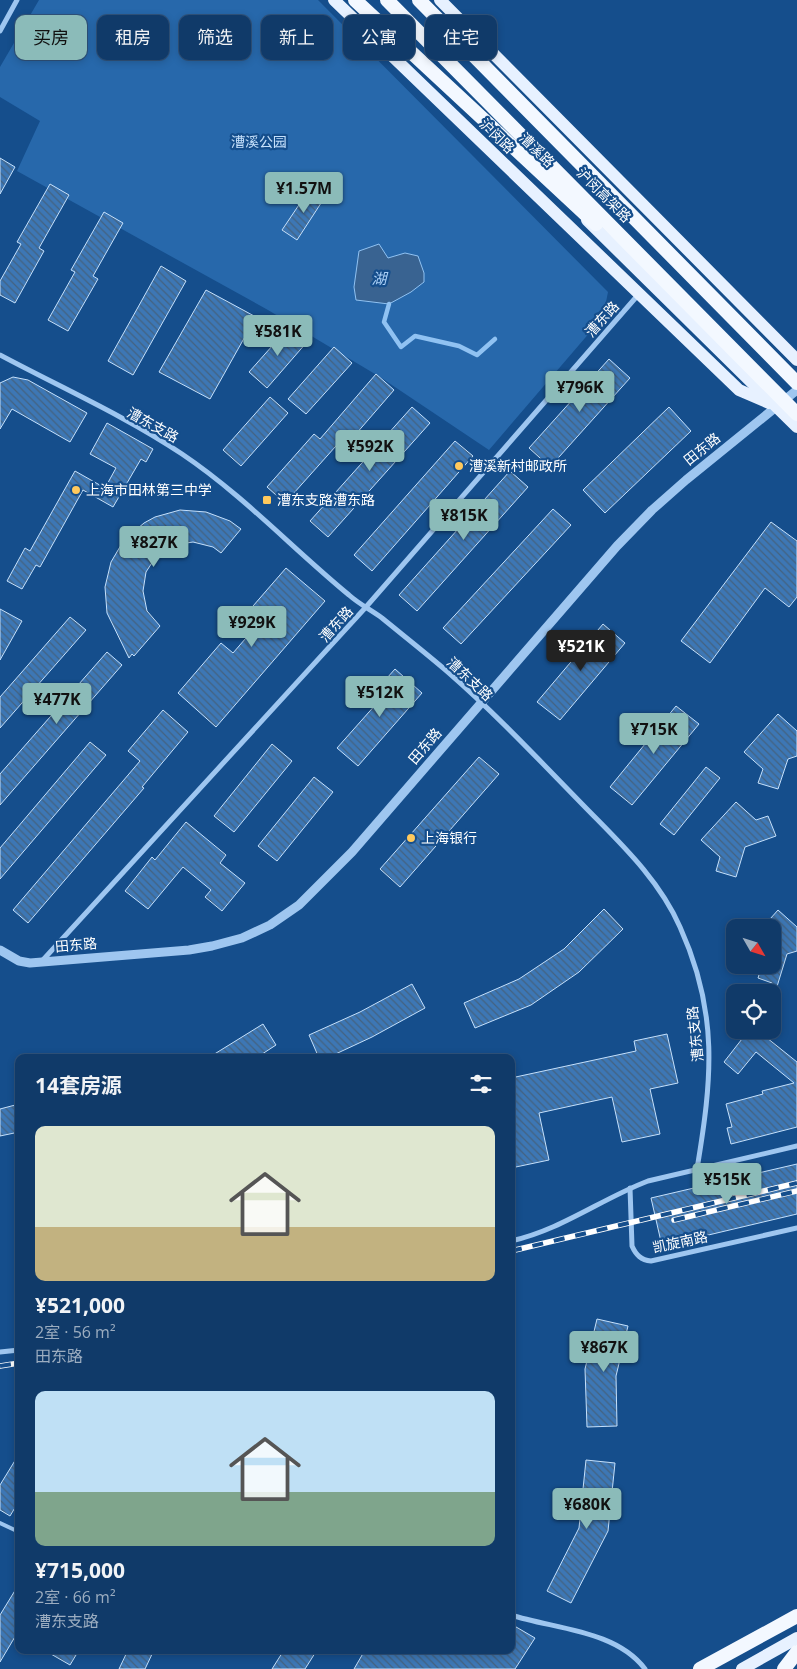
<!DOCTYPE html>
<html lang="zh">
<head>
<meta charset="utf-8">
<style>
  :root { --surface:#103a69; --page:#1e4571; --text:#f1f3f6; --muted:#9cadc0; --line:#30547d; --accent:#8bbbb9 }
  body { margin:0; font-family:"Open Sans","Noto Sans SC",sans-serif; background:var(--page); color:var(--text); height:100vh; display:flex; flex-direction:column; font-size:19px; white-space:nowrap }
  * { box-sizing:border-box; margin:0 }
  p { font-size:16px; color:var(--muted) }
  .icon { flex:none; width:28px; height:28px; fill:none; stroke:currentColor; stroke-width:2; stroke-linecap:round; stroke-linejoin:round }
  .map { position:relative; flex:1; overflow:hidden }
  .drawer { position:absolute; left:15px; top:1054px; width:500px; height:600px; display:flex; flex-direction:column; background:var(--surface); border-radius:10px; box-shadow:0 2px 8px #0003,0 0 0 1px var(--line) }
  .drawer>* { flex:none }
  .guide { position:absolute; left:15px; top:15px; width:500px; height:45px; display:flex; gap:10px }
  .needle { width:32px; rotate:129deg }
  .controls { position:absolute; left:726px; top:919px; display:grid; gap:10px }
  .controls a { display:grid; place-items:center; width:55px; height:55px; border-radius:10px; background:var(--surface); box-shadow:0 2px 8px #0003,0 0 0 1px var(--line); font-size:25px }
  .price { position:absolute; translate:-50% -42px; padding:0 11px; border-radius:5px; background:var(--accent); color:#111; font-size:16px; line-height:32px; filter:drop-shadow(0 1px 2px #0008) }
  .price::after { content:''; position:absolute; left:50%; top:30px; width:15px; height:11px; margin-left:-8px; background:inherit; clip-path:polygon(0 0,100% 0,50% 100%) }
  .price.active { background:#222; color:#fff }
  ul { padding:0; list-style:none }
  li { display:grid; align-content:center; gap:10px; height:265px; padding:0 20px }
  li span { display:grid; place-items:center; height:155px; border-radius:10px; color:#555 }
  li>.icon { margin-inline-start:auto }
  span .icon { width:90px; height:90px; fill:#fffc; stroke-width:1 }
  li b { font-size:21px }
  h2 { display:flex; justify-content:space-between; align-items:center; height:60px; padding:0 20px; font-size:21px }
  .pill { padding:0 18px; border-radius:10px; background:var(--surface); box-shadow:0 2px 8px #0003,0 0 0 1px var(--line); font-size:18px; line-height:45px }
  .pill.active { background:var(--accent); color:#111 }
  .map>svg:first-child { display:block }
</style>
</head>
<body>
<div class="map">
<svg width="797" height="1669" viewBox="0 0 797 1669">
  <defs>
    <pattern id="building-back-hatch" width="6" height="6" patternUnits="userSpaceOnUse" patternTransform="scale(1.25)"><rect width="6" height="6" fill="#3d77b5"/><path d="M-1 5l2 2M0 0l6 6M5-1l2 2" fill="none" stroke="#446280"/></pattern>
  </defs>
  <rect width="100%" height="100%" fill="#154e8c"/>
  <polygon fill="#2768ab" points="39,0 318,0 608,292 603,317 489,450 380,377 268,310 17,171 40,121 0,97 0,67"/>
  <polygon fill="#396391" stroke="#90c2f2" points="379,244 388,258 405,253 418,256 424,273 424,282 411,292 389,304 356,300 354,287 359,251"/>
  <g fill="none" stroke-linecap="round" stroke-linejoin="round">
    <polyline stroke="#90c2f2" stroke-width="4.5" points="389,304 384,322 401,347 415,336 459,346 477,355 495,339"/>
  </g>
  <g fill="url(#building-back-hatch)" stroke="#c5e0fb">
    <polygon points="0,158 15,167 0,194"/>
    <polygon points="50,184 69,195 39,248 44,251 15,303 0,295 0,281 21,244 17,242"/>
    <polygon points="311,187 325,197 297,240 282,230"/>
    <polygon points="104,212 123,223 93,276 98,279 68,331 48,320 75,272 71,270"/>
    <polygon points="161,266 186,281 133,375 108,361"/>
    <polygon points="206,290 256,317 210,399 159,372"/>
    <polygon points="289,327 307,342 267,388 249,372"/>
    <polygon points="334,347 352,363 306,414 288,399"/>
    <polygon points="609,359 630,378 550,467 529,448"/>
    <polygon points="376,374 394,390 349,442 344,437 285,503 267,487 314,434 320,439"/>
    <polygon points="13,377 28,380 87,413 70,442 12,409 0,429 0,383"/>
    <polygon points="270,397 288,413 241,466 223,450"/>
    <polygon points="412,407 430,423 328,537 310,521"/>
    <polygon points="669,407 691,431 605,513 583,490"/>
    <polygon points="107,423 153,449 146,462 141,459 113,507 83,490 40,567 36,565 22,589 7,581 25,548 30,551 75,471 105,488 116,468 90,454"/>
    <polygon points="455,441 473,456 372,571 354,555"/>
    <polygon points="510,471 528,487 417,611 399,595"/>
    <polygon points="553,509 571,525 461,644 443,628"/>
    <polygon points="180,510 206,512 230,521 241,529 221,553 213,547 193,542 174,545 157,555 146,572 143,591 147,611 160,626 134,656 132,654 129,658 107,613 105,587 111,562 124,540 144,523 155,517"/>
    <polygon points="771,522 797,541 797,597 789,607 765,588 710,663 681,641"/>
    <polygon points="286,568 325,601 216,727 178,693 221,643 233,653 252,631 240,621"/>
    <polygon points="0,609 22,621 0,660"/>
    <polygon points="70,617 86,630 0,728 0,697"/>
    <polygon points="603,624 625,643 560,720 537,702"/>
    <polygon points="107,652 122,665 0,805 0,774"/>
    <polygon points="395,669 422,693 358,766 337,748 385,694 378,688"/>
    <polygon points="676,706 699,724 632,805 610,787"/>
    <polygon points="163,710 188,732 142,787 144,788 28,923 13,910 140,761 128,751"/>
    <polygon points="778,714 797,731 797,756 788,759 778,789 758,783 763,769 744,752"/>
    <polygon points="90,742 106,755 0,879 0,848"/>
    <polygon points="272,744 292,761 234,832 214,816"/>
    <polygon points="479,757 499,774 400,887 380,869"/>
    <polygon points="706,767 720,778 674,835 660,824"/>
    <polygon points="314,777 333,792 277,861 258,846"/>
    <polygon points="736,802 756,820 768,816 776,836 745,847 736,877 716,871 720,857 701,840"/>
    <polygon points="186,822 226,855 220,863 245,883 222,911 205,897 211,890 183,867 148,909 125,891 152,857 155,860"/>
    <polygon points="604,909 623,929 579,972 531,1005 475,1028 464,1003 519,979 564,949"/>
    <polygon points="778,910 797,927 797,951 787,954 775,993 772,993 772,983 758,978 762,965 772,965 772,928 762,928"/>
    <polygon points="412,984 425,1008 372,1037 327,1058 319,1058 309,1035 360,1012"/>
    <polygon points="263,1024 276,1045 256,1058 208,1058"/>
    <polygon points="749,1030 757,1030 797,1062 797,1127 731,1144 727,1128 732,1127 726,1104 763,1094 762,1091 794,1083 756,1052 738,1074 724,1062"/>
    <polygon points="667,1034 678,1083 650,1089 660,1134 622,1142 612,1097 539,1113 549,1160 511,1168 511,1078 636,1051 634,1041"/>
    <polygon points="19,1104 19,1132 0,1136 0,1109"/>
    <polygon points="797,1164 797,1214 662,1246 651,1198"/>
    <polygon points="597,1319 628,1326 616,1376 617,1426 587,1427 585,1369"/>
    <polygon points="19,1454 19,1501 10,1516 0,1510 0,1485"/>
    <polygon points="586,1460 615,1463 608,1531 571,1603 547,1591 579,1528"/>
    <polygon points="19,1584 19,1630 0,1662 0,1615"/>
    <polygon points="511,1624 535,1638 515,1669 354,1669 365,1650 511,1650"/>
    <polygon points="44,1650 79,1650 70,1665"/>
    <polygon points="128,1650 154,1650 145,1669 119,1669"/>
    <polygon points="284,1650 317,1650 305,1669 272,1669"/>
  </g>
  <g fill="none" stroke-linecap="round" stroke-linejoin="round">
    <polyline stroke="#9ec6f0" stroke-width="4" points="0,1523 19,1532"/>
    <g stroke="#9ec6f0" stroke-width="5">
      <polyline points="0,31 17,0"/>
      <path d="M0 355C60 387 125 416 182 454 243 495 293 549 349 595 359 604 371 610 382 618 404 636 427 654 449 673 496 714 540 761 584 806 620 843 659 879 680 927 719 1013 712 1079 697 1169"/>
      <polyline points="42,961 366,607 638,295"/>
      <path d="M630 1188 632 1246C636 1255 641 1260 651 1261L797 1228"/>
      <path d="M511 1241C561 1230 601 1199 648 1181L797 1146"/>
      <polyline points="0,1352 19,1350"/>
      <path d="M511 1615C554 1629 616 1630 645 1669"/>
    </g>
    <polyline stroke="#9ec6f0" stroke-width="9" points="0,950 19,961 30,963 189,950 212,946 242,938 270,925 299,905 352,852 617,546 652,510 686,480 797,390"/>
    <g stroke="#e7f1ff" stroke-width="12">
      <polyline points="334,0 739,390 769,403"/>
      <polyline points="440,0 797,360"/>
      <polyline points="587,220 797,427"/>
      <polyline points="742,1669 797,1638"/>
    </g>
    <g stroke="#f3f8ff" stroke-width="14">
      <polyline points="419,0 797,383"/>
      <polyline points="700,1669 797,1616"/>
      <polyline points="784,1669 797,1652"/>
    </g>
    <defs>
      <g id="rail">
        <polyline points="674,1220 797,1191"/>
        <polyline points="511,1251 797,1183"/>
        <polyline points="0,1366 19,1363"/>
      </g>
    </defs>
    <use href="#rail" stroke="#fff" stroke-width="5.5"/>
    <use href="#rail" stroke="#154e8c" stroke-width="4" stroke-dasharray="11" stroke-linecap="butt"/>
    <g stroke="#f3f8ff" stroke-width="14">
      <polyline points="355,0 596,224"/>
      <polyline points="387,0 797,414"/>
    </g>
  </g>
  <g fill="#ffc95d" stroke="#154e8c" stroke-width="2">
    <circle cx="459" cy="466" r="5"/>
    <circle cx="76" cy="490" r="5"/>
    <rect x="262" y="495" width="10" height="10" rx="2.5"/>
    <circle cx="411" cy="838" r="5"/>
  </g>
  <g text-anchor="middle" stroke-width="4.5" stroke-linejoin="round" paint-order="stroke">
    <g font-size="14" fill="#fff" stroke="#154e8c">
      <text transform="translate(497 136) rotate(44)" y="5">沪闵路</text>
      <text transform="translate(537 150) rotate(44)" y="5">漕溪路</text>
      <text transform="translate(604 195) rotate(45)" y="5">沪闵高架路</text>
      <text transform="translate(602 319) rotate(-48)" y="5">漕东路</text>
      <text transform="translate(153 425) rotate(29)" y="5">漕东支路</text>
      <text transform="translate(702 449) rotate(-39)" y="5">田东路</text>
      <text transform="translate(336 624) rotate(-48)" y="5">漕东路</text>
      <text transform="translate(470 679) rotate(43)" y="5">漕东支路</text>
      <text transform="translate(425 746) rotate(-49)" y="5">田东路</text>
      <text transform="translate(76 945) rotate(-5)" y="5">田东路</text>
      <text transform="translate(695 1034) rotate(-96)" y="5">漕东支路</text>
      <text transform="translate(680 1242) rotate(-12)" y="5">凯旋南路</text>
    </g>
    <g font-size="14" fill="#c5e0fb" stroke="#154e8c">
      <text x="259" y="147">漕溪公园</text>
    </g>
    <g font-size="14" fill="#fff" stroke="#154e8c" text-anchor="start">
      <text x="469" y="471">漕溪新村邮政所</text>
      <text x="86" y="495">上海市田林第三中学</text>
      <text x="277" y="505">漕东支路漕东路</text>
      <text x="421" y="843">上海银行</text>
    </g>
    <g font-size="15" font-style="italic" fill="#aad0f7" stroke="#154e8c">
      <text x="379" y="284">湖</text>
    </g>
  </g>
</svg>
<div class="controls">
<a><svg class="needle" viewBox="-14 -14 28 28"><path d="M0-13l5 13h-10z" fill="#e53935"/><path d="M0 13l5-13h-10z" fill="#9cadc0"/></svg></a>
<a><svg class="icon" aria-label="locate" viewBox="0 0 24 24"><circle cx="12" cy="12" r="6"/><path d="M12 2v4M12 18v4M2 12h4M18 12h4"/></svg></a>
</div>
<b class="price" style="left:304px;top:214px">¥1.57M</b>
<b class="price" style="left:278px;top:357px">¥581K</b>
<b class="price" style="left:580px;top:413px">¥796K</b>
<b class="price" style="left:370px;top:472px">¥592K</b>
<b class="price" style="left:464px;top:541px">¥815K</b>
<b class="price" style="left:154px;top:568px">¥827K</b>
<b class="price" style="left:252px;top:648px">¥929K</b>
<b class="price active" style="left:581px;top:672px">¥521K</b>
<b class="price" style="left:380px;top:718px">¥512K</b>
<b class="price" style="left:57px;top:725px">¥477K</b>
<b class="price" style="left:654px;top:755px">¥715K</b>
<b class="price" style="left:727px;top:1205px">¥515K</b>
<b class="price" style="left:604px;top:1373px">¥867K</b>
<b class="price" style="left:587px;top:1530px">¥680K</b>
<div class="guide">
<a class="pill active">买房</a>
<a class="pill">租房</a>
<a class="pill">筛选</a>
<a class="pill">新上</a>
<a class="pill">公寓</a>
<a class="pill">住宅</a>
</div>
<section class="drawer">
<h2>14套房源<svg class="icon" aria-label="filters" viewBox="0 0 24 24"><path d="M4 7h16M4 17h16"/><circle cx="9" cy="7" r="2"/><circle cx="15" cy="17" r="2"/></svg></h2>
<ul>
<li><span style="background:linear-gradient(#dfe7d0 65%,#c2b280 0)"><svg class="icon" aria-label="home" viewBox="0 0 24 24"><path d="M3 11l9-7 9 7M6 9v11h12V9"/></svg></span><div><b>¥521,000</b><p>2室 · 56 m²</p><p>田东路</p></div></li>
<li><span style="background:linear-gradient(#bfe0f5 65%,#7fa58c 0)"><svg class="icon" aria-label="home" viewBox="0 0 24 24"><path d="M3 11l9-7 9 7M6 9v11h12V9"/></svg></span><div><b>¥715,000</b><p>2室 · 66 m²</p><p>漕东支路</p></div></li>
</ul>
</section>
</div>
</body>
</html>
